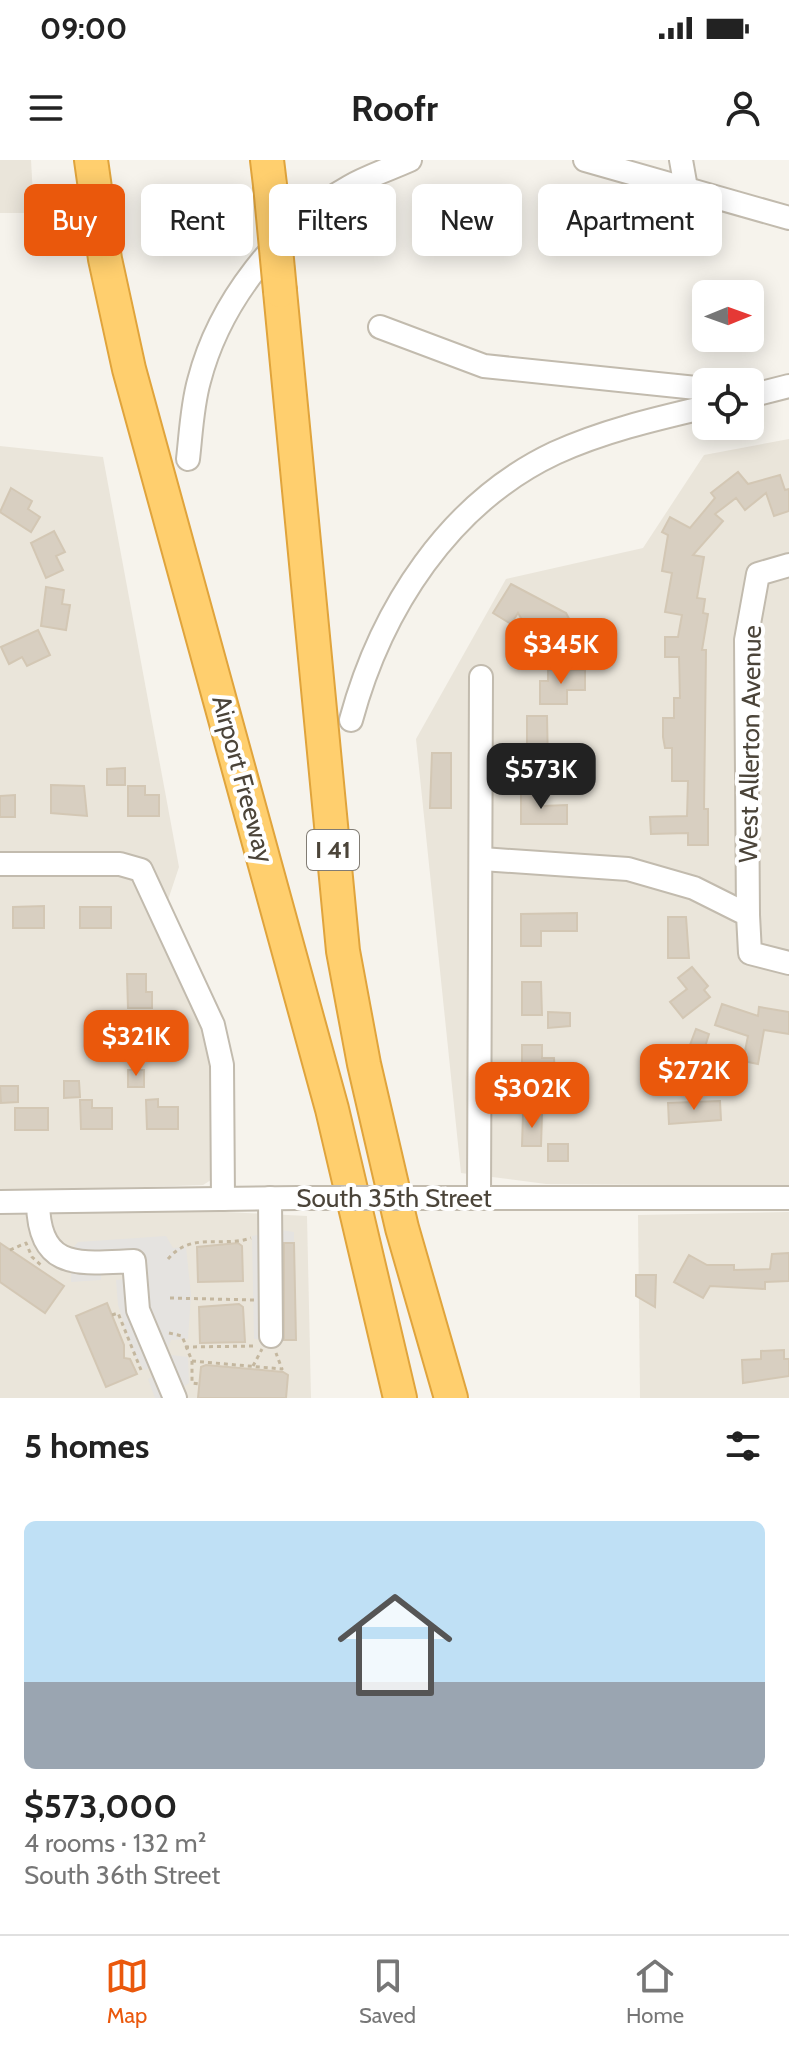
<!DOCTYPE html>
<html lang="en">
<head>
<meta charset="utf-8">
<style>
  :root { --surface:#fff; --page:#f6f6f6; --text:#222; --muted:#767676; --line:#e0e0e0; --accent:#ea580c }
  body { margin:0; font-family:Cabin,sans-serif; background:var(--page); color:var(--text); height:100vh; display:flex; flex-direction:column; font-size:30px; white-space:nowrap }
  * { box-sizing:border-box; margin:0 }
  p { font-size:26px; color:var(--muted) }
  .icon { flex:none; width:44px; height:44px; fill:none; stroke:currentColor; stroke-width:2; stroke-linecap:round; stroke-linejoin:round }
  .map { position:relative; height:1238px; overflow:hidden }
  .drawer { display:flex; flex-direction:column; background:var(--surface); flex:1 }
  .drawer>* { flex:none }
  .banner { position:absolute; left:24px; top:24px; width:742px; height:72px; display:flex; gap:16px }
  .needle { width:52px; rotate:89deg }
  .buttons { position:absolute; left:692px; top:120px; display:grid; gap:16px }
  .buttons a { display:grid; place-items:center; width:72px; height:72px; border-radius:12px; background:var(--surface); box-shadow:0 4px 20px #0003; font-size:40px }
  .price { position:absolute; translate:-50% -68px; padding:0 18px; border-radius:16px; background:var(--accent); color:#fff; font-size:26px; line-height:52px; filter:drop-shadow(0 2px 4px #0008) }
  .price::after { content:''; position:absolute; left:50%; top:48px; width:24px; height:18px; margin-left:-12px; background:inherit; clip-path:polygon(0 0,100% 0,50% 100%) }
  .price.active { background:#222; color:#fff }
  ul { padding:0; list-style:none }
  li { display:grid; align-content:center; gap:16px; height:424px; padding:0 24px }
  li span { display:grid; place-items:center; height:248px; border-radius:12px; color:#555 }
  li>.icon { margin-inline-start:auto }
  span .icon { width:144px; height:144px; fill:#fffc; stroke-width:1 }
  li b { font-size:34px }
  h2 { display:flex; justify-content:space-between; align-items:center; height:96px; padding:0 24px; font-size:34px }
  .chip { padding:0 28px; border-radius:12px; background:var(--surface); box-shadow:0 4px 20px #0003; font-size:28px; line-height:72px }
  .chip.active { background:var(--accent); color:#fff }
  .status { display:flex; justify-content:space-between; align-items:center; height:56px; padding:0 40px; background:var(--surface); direction:ltr }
  .status svg { height:22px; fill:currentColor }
  header { display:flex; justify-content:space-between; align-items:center; height:104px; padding:0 24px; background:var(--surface); font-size:36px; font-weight:700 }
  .tabs { display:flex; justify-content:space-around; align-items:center; height:112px; border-top:2px solid var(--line); background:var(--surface); font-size:22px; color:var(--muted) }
  .tabs a { display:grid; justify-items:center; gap:4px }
  .tabs .active { color:var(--accent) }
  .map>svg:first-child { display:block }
</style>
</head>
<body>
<div class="status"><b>09:00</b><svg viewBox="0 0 49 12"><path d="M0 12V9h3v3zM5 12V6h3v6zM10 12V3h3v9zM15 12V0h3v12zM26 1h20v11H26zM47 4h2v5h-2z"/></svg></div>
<header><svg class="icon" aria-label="menu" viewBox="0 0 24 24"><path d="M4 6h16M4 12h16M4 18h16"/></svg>Roofr<svg class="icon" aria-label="person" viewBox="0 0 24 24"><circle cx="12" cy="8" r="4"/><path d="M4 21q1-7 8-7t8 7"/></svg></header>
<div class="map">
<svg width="789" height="1238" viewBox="0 0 789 1238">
  <rect width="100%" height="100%" fill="#f6f3ec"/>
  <g fill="#eae5da">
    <polygon points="0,0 31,0 34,53 0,53"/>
    <polygon points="789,279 789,1026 546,1024 461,1013 416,579 506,419 643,388 704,295"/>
    <polygon points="0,286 103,297 179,707 161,761 211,878 215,1010 211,1020 203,1025 0,1032"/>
    <polygon points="0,1049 168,1049 307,1056 311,1238 0,1238"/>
    <polygon points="789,1052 789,1238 640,1238 638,1055"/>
  </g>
  <g fill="#e5e3e0">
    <polygon points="281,1070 294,1072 294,1083 281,1084 282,1180 254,1179 252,1076"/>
    <polygon points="166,1076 173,1088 186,1087 191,1135 188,1179 171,1180 167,1190 171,1195 188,1197 189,1223 182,1228 185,1238 155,1238 148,1219 157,1215 152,1207 144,1210 133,1192 118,1145 116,1120 127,1119 128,1111 101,1112 101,1120 71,1122 72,1089 78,1082"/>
  </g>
  <g fill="#d8cfc1" stroke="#d3c7b4" stroke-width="2">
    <polygon points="738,312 748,324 780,315 785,330 789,329 789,351 774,356 766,333 745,350 736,338 715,354 723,361 693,395 704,397 697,438 705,439 703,453 708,454 702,490 706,490 704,649 708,649 708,685 688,685 688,673 651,674 650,657 687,656 688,621 672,621 672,588 665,588 663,577 663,558 674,558 674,538 680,538 679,497 665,497 665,477 678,477 682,455 665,452 672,413 662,411 668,375 662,372 670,357 690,368 715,338 711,333"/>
    <polygon points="11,328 32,341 28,349 40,357 31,372 0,352"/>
    <polygon points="54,371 65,392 56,396 63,410 46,418 31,383"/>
    <polygon points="511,424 566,453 574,468 562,476 569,487 546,501 518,453 511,464 493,453"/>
    <polygon points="46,427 64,430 62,444 70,445 66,470 41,466"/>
    <polygon points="38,470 50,495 27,506 22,497 9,504 1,487"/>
    <polygon points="548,510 585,510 585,530 567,530 567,544 540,544 540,521 548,521"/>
    <polygon points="527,556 547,556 548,607 521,607 521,587 527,587"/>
    <polygon points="432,593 451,593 451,648 430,648"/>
    <polygon points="125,608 125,625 107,625 107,609"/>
    <polygon points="51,625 84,626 87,656 51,653"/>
    <polygon points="128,626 145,626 145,635 159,635 159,656 128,656"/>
    <polygon points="521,632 542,632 542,646 567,645 567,664 521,664"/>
    <polygon points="15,635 15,657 0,657 0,636"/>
    <polygon points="44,746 44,768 13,768 13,747"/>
    <rect x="80" y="747" width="31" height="21"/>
    <polygon points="577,753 577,771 541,771 541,786 521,786 521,754"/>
    <polygon points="668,757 686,757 689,798 668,798"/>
    <polygon points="692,807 708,826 704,830 710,837 683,858 670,842 687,829 678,818"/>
    <polygon points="127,814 146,814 146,832 152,832 152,848 128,848"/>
    <polygon points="522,822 541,822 542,855 522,855"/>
    <polygon points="722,844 758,856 759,847 789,852 789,874 764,870 758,904 743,901 748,876 715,865"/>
    <polygon points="548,852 570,853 570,866 548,868"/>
    <polygon points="696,869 709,874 704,890 690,885"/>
    <polygon points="522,885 542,885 542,898 554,898 555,915 522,915"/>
    <rect x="128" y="910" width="16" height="17"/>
    <polygon points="64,921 79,921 80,937 64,938"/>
    <polygon points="548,921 572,921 572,937 547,937"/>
    <polygon points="0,926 18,926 18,942 1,943"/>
    <polygon points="158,939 158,947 178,947 178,969 147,969 146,940"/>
    <polygon points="80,940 92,940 92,948 112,948 112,969 81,969"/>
    <polygon points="720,941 721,960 669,964 668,943"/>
    <rect x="15" y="948" width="33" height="22"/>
    <polygon points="523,954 542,954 541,986 522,986"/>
    <rect x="548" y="984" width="20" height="17"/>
    <polygon points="0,1083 64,1126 45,1153 0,1122"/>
    <polygon points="238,1083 242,1086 243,1121 198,1122 197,1087"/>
    <polygon points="284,1083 294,1083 296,1180 284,1180"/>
    <polygon points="789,1093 789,1121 765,1122 765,1129 710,1126 703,1138 674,1122 689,1095 707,1105 734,1105 734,1110 770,1109 772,1094"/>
    <polygon points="636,1115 656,1115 655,1147 636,1136"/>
    <polygon points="107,1143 124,1185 124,1198 130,1199 137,1214 106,1227 76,1156"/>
    <polygon points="239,1144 243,1147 245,1182 200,1183 199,1147"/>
    <polygon points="784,1190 784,1199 789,1199 789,1216 743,1223 742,1200 761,1199 761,1191"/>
    <polygon points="206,1205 283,1212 288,1215 286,1238 198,1238 201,1207"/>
  </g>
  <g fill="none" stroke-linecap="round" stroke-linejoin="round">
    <defs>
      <g id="minor">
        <polyline points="585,0 789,58"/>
        <polyline points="681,0 686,28"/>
        <polyline points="380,167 484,206 706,229"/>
        <polyline points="750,236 789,226"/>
        <path d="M188 299C191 273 192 246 199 221 219 143 278 67 349 27 368 16 390 9 410 0"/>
        <path d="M351 560C381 449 449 343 555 293 603 271 655 259 706 247"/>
        <polyline points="482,699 628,709 694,728 748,755 750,793 789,803"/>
        <polyline points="0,704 120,704 141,710 213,865 222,905 223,1039"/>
        <polyline points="748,755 746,480 758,414 789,405"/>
        <polyline points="270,1038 271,1176"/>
        <polyline points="444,1038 789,1038"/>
        <polyline points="479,1038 481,517"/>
        <polyline points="0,1042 298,1038"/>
        <path d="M38 1043C39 1112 81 1103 134 1101L138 1150 175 1238"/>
      </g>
      <g id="highway">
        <polyline points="91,0 105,99 129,209 332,949 400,1238"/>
        <polyline points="267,0 270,25"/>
        <polyline points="280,131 343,791 364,904 402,1068 451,1238"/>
      </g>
    </defs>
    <use href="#minor" stroke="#c2bbae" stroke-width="26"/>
    <use href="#highway" stroke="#e0a43c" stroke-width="36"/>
    <g stroke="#c4b79f" stroke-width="3" stroke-dasharray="4 4" stroke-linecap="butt">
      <polyline points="10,1090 26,1083 32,1097 42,1106"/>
      <path d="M168 1099C191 1071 222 1088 251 1078"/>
      <polyline points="170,1138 254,1140"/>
      <polyline points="112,1155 118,1153 141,1210"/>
      <polyline points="169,1173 182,1176 192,1201 192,1223 199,1224"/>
      <polyline points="185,1187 257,1186"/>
      <polyline points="192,1201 282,1209 276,1193"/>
      <polyline points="253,1206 262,1189"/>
    </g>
    <use href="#minor" stroke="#fff" stroke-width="22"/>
    <use href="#highway" stroke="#ffcf6e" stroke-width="32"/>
    <defs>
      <polyline id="minor-bridge" points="298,1038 444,1038"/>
      <polyline id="highway-bridge" points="270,25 280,131"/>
    </defs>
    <use href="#minor-bridge" stroke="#c2bbae" stroke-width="26" stroke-linecap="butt"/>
    <use href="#highway-bridge" stroke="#e0a43c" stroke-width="36" stroke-linecap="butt"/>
    <use href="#minor-bridge" stroke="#fff" stroke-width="22"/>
    <use href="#highway-bridge" stroke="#ffcf6e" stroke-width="32"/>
  </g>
  <g text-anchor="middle" stroke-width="8" stroke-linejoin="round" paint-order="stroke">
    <rect fill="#fff" stroke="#817c74" stroke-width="2" x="307" y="670" width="52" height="40" rx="6"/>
    <g font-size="24" font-weight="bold" fill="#4b4439">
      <text x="333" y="698">I 41</text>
    </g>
    <g font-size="26" fill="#4b4439" stroke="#fff">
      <text transform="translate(750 584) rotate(-89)" y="9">West Allerton Avenue</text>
      <text transform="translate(243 619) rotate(75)" y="9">Airport Freeway</text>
      <text x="394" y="1047">South 35th Street</text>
    </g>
  </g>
</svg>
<div class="buttons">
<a><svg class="needle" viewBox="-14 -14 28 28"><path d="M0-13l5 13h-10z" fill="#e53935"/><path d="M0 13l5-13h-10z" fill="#767676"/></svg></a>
<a><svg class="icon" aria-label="locate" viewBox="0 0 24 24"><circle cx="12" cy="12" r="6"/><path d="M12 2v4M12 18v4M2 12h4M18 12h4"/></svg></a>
</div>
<b class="price" style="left:561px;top:526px">$345K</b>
<b class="price active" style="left:541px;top:651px">$573K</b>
<b class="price" style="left:136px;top:918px">$321K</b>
<b class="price" style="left:694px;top:952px">$272K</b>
<b class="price" style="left:532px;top:970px">$302K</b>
<div class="banner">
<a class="chip active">Buy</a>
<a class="chip">Rent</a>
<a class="chip">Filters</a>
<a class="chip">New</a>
<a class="chip">Apartment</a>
</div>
</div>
<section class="drawer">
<h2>5 homes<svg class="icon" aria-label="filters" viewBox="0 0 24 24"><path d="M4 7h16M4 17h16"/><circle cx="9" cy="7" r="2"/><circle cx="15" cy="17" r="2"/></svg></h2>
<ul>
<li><span style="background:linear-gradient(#bfe0f5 65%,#9aa5b1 0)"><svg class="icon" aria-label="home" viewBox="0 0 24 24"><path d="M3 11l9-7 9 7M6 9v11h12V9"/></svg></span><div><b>$573,000</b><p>4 rooms · 132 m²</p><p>South 36th Street</p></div></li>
</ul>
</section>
<nav class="tabs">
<a class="active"><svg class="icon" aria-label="map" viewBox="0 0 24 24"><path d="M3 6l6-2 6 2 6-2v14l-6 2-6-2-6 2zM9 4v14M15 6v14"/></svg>Map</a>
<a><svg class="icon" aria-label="saved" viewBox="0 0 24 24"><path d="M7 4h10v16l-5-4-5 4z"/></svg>Saved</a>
<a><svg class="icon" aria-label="home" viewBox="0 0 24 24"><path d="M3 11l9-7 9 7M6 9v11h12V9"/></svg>Home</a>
</nav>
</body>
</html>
